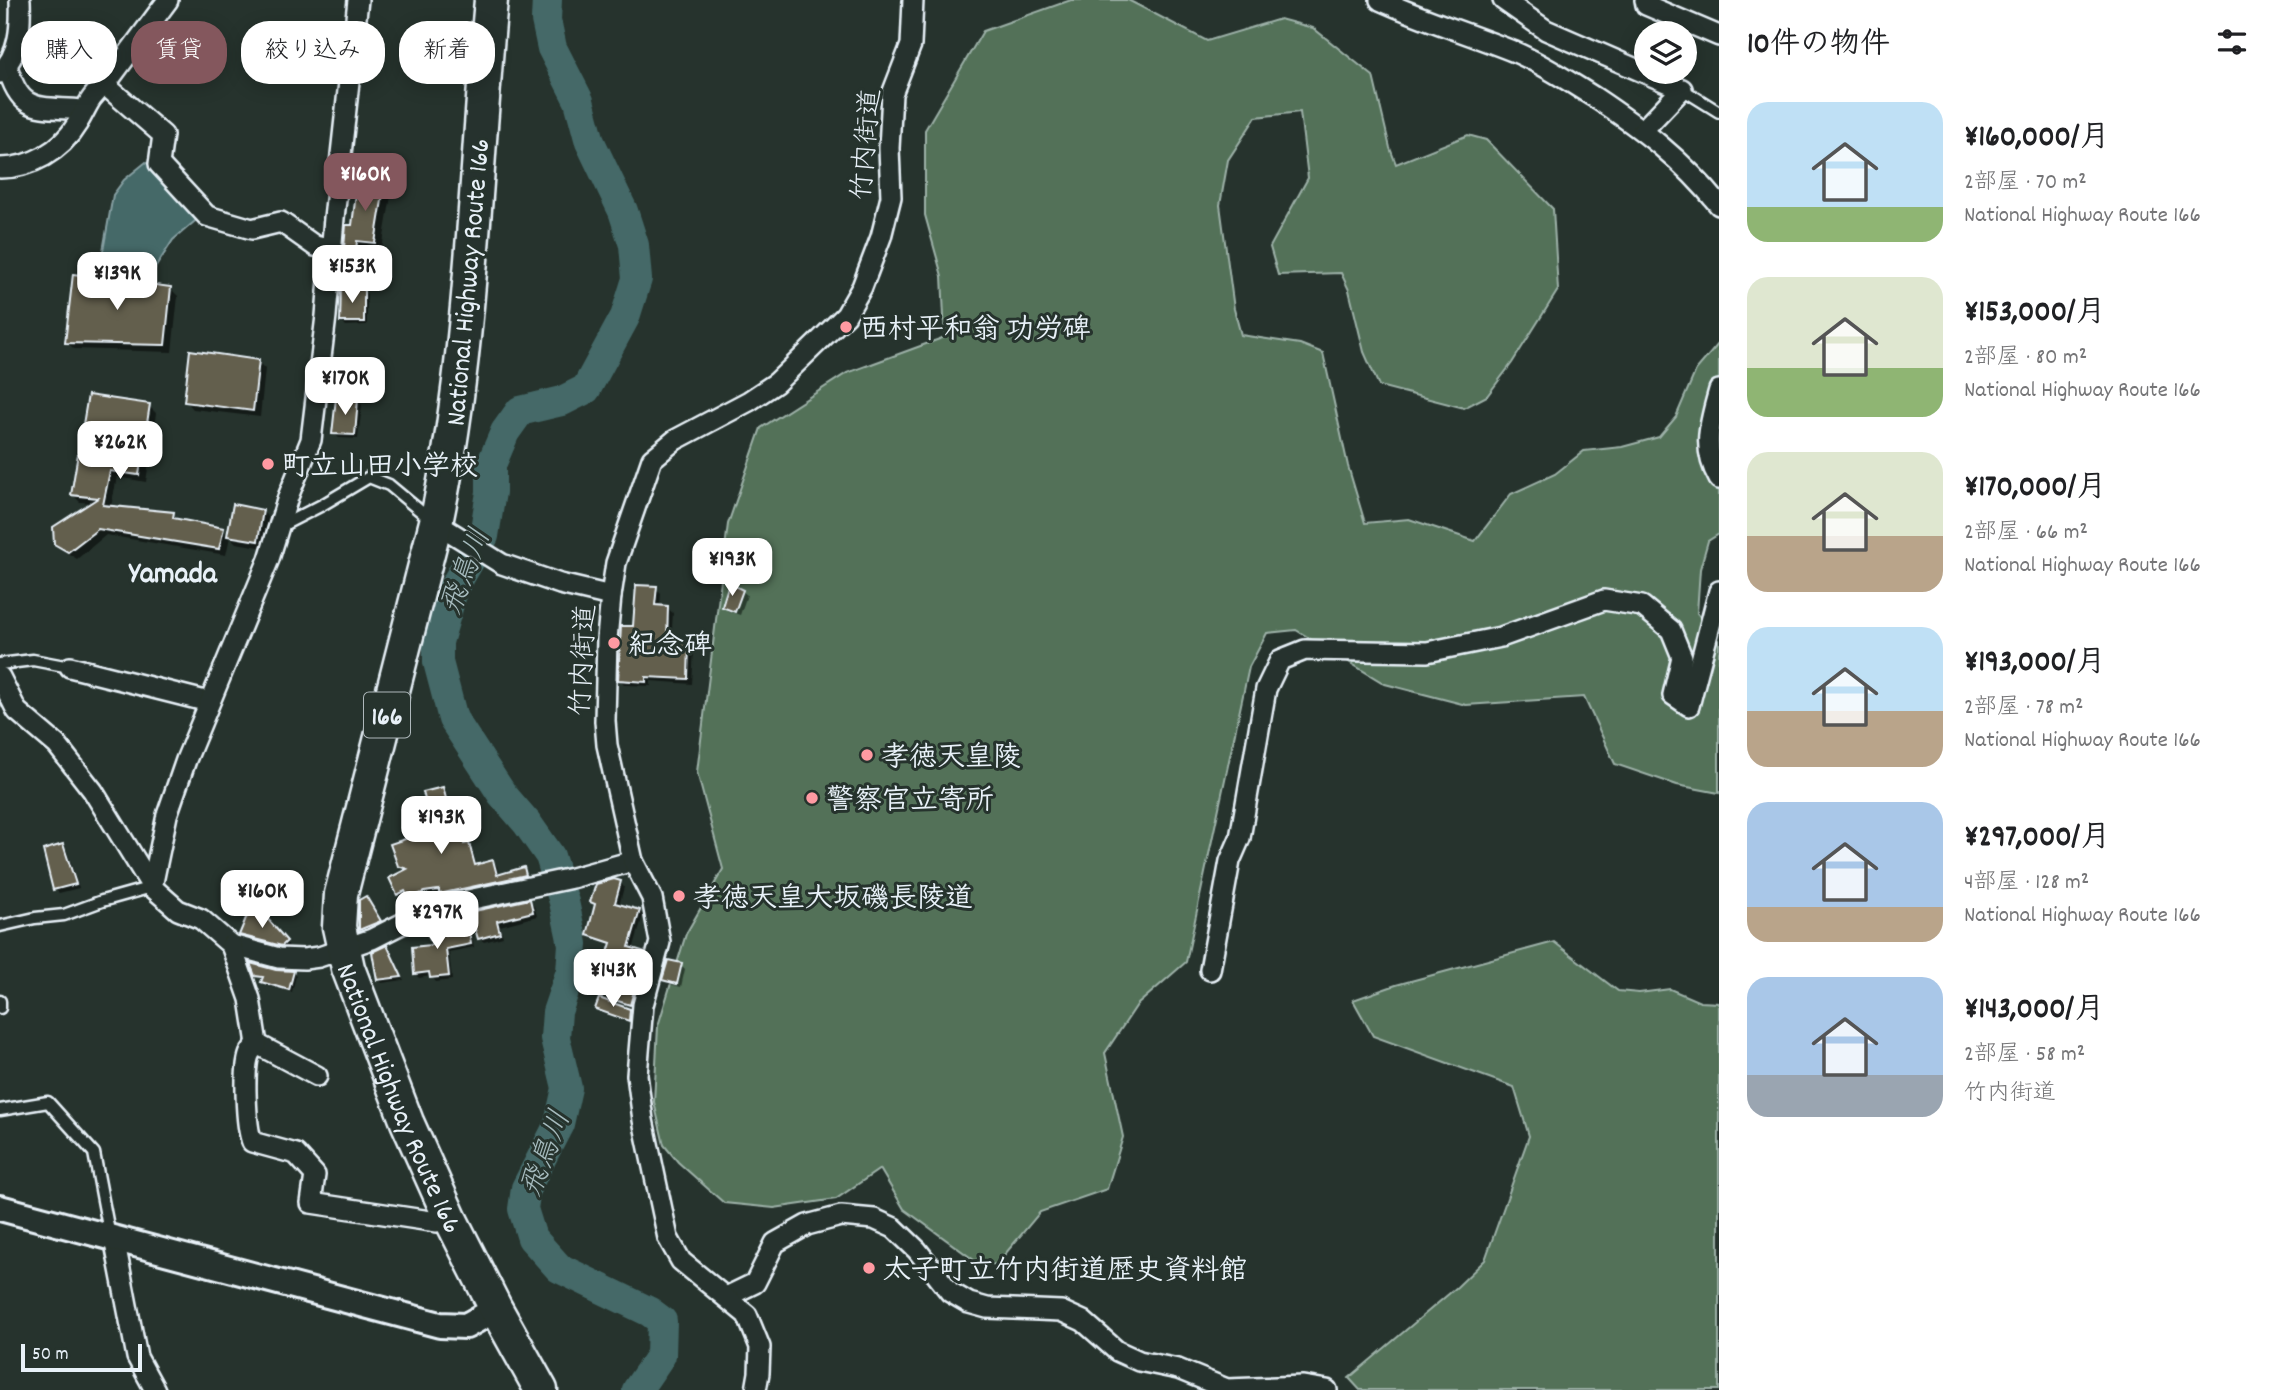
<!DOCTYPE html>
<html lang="ja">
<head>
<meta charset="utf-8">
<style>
  :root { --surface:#fff; --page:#f2f2f2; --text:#202124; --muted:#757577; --accent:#84575d }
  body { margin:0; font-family:Dekko,"Klee One",sans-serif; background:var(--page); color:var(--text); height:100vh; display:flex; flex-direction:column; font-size:26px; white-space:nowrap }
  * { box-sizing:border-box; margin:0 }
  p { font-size:23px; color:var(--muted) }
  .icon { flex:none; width:38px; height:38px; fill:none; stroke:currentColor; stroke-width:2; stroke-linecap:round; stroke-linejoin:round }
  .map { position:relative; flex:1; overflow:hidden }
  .drawer { display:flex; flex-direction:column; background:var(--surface); width:560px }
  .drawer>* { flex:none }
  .top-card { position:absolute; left:21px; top:21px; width:665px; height:63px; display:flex; gap:14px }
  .tools { position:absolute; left:1634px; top:21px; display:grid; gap:14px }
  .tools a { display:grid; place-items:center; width:63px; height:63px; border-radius:50%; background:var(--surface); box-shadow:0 4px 18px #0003; font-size:35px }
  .scale { position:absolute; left:21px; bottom:18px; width:121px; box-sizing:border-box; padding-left:7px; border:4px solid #e8f1f8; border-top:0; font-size:19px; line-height:24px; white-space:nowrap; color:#e8f1f8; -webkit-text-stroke:5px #26332d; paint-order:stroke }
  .price { position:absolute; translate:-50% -60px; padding:0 16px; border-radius:14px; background:#fff; color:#222; font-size:23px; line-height:46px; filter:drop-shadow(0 2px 4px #0008) }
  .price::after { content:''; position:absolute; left:50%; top:42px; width:21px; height:16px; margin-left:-10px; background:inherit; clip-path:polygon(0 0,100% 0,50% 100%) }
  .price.on { background:var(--accent); color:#fff }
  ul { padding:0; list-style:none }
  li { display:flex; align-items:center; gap:21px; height:175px; padding:0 28px }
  li span { display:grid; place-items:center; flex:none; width:196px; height:140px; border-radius:21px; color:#555 }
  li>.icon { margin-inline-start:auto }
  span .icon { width:84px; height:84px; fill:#fffc; stroke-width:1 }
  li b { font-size:30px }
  h2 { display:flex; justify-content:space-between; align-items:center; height:84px; padding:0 28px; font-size:30px }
  .tag { padding:0 24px; border-radius:28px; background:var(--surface); box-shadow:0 4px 18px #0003; font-size:24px; line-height:63px }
  .tag.on { background:var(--accent); color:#fff }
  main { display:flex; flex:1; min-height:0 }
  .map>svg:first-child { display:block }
</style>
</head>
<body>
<main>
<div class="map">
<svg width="1719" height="1390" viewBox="0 0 1719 1390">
  <rect width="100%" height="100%" fill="#26332d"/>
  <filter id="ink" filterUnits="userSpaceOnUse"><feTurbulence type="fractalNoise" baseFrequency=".0143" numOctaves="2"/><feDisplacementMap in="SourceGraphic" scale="14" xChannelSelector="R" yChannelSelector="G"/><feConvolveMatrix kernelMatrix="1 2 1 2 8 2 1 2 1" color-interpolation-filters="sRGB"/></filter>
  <g filter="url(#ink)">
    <g fill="#527159" stroke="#9db1a8" stroke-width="2">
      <polygon points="1071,0 1128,0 1207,41 1280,19 1313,28 1373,76 1390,148 1396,164 1468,135 1486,140 1553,209 1558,290 1512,363 1487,396 1464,408 1379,386 1364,352 1349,290 1341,273 1278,275 1270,247 1308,178 1300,112 1256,117 1228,160 1220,205 1234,309 1241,335 1300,344 1323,353 1348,466 1365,523 1409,519 1475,541 1511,494 1555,474 1584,451 1622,447 1659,437 1676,417 1696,370 1719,343 1719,534 1708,541 1700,569 1697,613 1719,640 1719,793 1677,785 1615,764 1584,697 1466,705 1385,684 1296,630 1267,633 1249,667 1186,962 1137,1005 1105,1053 1123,1137 1107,1189 1040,1212 996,1265 974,1260 904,1209 880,1169 836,1199 774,1208 724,1203 678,1162 664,1145 654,1102 658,1026 686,934 723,869 697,772 728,524 761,428 847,373 945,337 942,276 925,215 925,130 983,31"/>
      <polygon points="1554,942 1618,991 1639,993 1670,989 1700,1002 1719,1003 1719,1390 1360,1390 1349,1378 1457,1287 1485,1260 1529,1136 1514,1087 1373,1036 1353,1000 1396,985"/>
    </g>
    <polygon fill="#446968" stroke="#869fa2" stroke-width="2" points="146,162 201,216 173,240 150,276 101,262 113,195 124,180"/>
    <g fill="#0007">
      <polygon points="385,183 392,190 382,249 363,247 363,256 353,254 346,247 354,227"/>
      <polygon points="170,288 178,296 172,352 74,349 67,342"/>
      <polygon points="363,290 367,294 367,325 346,326 341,321"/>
      <polygon points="258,362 265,369 260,417 193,409 186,401"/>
      <polygon points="357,401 362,405 358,439 339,438 334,434"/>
      <polygon points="149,406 156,413 146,482 117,477 111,507 173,514 181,522 223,530 228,535 263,512 270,519 265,548 236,543 230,537 226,555 106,535 77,559 64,551 56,544 94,503 80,502 73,495"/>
      <polygon points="656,588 661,593 660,607 667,608 673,613 671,643 689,644 694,650 692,684 651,681 651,686 625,685 620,680 635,628"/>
      <polygon points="742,591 747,595 740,615 728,611 724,607"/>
      <polygon points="442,789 446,792 450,807 452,807 456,810 466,846 469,845 472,848 477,867 493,862 497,866 499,876 523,869 528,879 445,896 442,893 429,895 414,902 412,900 433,890 409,894 402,897 398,894 408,871 399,865 431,832 430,812"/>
      <polygon points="63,846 67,851 79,888 59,893 55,889"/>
      <polygon points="620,883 624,887 619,906 639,911 643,915 633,950 644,954 648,958 634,1008 621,1003 617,999 625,976 609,971 605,967 612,945 593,938 589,934 596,906 592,902"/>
      <polygon points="361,901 369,901 382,924 364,933 361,930"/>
      <polygon points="529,901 534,906 537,916 500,926 503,937 484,942 479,938 473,913"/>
      <polygon points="259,911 289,946 285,949 245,938 241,934"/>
      <polygon points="438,921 447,937 468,933 472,937 474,947 449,952 452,980 436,982 431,976 419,978 415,974 435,946"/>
      <polygon points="387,947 390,951 404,980 382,983 379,979"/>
      <polygon points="681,965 685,969 681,987 669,984 664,980"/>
      <polygon points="276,972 293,973 296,976 292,992 266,985 264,979 257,975"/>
    </g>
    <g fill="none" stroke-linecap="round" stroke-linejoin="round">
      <polyline stroke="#446968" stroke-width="30" points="547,0 546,20 552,48 579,101 590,142 623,211 634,245 637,279 625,317 586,389 562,401 520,411 505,432 491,465 491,492 484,536 454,587 438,642 438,662 453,719 502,794 527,823 550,856 564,902 573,944 571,971 557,1012 555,1038 567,1088 559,1124 526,1188 523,1209 532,1238 559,1268 650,1312 662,1321 661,1355 637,1390"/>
    </g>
    <g fill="#645e4d" stroke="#e8f1f8" stroke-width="2">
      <polygon points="358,178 385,182 375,243 357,241 356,250 344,248 346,225 352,225"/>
      <polygon points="73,274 171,287 165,345 65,343"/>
      <polygon points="341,288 364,288 364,322 340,322"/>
      <polygon points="190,350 259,360 253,411 184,402"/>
      <polygon points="88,395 150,404 139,475 110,471 103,505 174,512 173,518 224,528 219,549 98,529 68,552 54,544 53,527 98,498 71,495"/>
      <polygon points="336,398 358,399 355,435 332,434"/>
      <polygon points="233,504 263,510 258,541 227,536"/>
      <polygon points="729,583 743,590 735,612 722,607"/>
      <polygon points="636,585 657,586 655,605 668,606 667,641 689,643 688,679 646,677 646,682 618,680 621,626 633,626"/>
      <polygon points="443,787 448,806 453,805 464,844 469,843 475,865 493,860 497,875 524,867 526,875 439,894 439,890 424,892 409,899 405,891 397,895 389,878 407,869 398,866 390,844 429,831 424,812 428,811 423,792"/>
      <polygon points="63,844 76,884 53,890 43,850"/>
      <polygon points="614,879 621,881 615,903 640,910 629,947 645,952 630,1005 615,1000 624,974 603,968 611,943 587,935 595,904 590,902 596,884"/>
      <polygon points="366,896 381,921 359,930 359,900"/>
      <polygon points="530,899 533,912 497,921 500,933 478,939 470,912"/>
      <polygon points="259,909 287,941 282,946 239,935 246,918"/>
      <polygon points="438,919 445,935 469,931 471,944 446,949 449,976 430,978 429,972 414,974 412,947 432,945 424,926"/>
      <polygon points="387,945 402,977 377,980 372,952"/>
      <polygon points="668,960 682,963 677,984 662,980"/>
      <polygon points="250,963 276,970 294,971 289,990 261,982 263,977 255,976"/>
      <polygon points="599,998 630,1009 629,1021 595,1009"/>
    </g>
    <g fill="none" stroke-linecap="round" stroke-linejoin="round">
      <defs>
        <g id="service">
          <polyline points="1682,89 1719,112"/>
          <polyline points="279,527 322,505 369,477 389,485 430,519"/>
          <polyline points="0,664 33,660 70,667"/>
          <polyline points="0,926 35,918 64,915 102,901 152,887"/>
          <polyline points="0,1001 0,1008"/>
          <polyline points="0,1110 48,1102 94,1153 110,1237"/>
        </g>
        <g id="minor">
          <path d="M1380 0C1424 20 1470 34 1515 52 1543 64 1568 81 1594 97 1642 129 1682 159 1719 205"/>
          <polyline points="1503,0 1546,30 1682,89 1643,130"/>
          <polyline points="1645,0 1646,5 1719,36"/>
          <path d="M7 65C20 115 38 106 83 110"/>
          <path d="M0 73C20 54 21 26 20 0"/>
          <polyline points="105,85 163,135 159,164 207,216 252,229 281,222 315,246 332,250"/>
          <path d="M0 168C31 168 61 151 77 124 88 107 87 99 105 85L168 0"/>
          <path d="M1719 390C1710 423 1701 448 1719 479"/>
          <polyline points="436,523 502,564 560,584 611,596"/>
          <polyline points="70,667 209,702"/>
          <polyline points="0,677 17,711 57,745 93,791 152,887 178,910 201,919 231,945 279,958 304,959 319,957 372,939 435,907 572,878 633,861"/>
          <polyline points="152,887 167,815 186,760 269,559 288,497 311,440 326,316 334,218 358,0"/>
          <polyline points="231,945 250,999 257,1044 317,1076"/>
          <polyline points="1210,970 1230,861 1240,838 1266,689 1280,660 1305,650 1427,652 1501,637 1604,600 1642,606 1671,630 1682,657 1673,695 1689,706 1719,591"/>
          <path d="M257 1044C254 1047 252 1049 250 1053 243 1066 246 1127 252 1142L296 1154 315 1175 311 1203 437 1222 450 1218"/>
          <polyline points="114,1238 137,1357 155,1390"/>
          <polyline points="726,1297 755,1283 775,1243 807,1225 841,1216 874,1219 894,1228 917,1250 950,1292 969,1303 987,1308 1061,1311 1083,1321 1117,1351 1139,1361 1178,1369 1227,1389 1303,1386 1327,1390"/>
          <polyline points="756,1390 759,1373 760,1347 747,1315 681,1261 668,1238 643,1120 637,1075 643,1005 660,942 652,898 633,861 607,745 605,721 607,639 611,596 616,563 652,459 675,440 749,401 776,383 846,315 862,287 881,237 891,197 889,148 892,94 911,45 913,0"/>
        </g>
        <polyline id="tertiary" points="0,1208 440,1325 466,1326 496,1309"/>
        <g id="trunk">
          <path id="s1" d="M491 0C475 173 472 348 437 518L341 894 339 927 348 968 407 1122 450 1218 496 1309 541 1390"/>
        </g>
      </defs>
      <use href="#service" stroke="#e8f1f8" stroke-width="15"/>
      <use href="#minor" stroke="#e8f1f8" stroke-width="24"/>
      <use href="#tertiary" stroke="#e8f1f8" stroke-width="30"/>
      <use href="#trunk" stroke="#e8f1f8" stroke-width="37"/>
      <use href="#service" stroke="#26332d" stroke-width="10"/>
      <use href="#minor" stroke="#26332d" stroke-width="19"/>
      <use href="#tertiary" stroke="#26332d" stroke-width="24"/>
      <use href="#trunk" stroke="#26332d" stroke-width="32"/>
    </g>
  </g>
  <g fill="#ff9aa2" stroke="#26332d" stroke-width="2.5">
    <circle cx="846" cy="327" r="7"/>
    <circle cx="268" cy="464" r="7"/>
    <circle cx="614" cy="643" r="7"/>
    <circle cx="867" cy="755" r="7"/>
    <circle cx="812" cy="798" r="7"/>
    <circle cx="679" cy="896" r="7"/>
    <circle cx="869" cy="1268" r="7"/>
  </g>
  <g text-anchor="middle" stroke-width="6" stroke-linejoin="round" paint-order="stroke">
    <rect fill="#26332d" stroke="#aeb8bb" stroke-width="2" x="364" y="692.5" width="46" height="45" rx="5"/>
    <g font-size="26" font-weight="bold" fill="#e8f1f8">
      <text x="387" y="724">166</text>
    </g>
    <g font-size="28" fill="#e8f1f8" stroke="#26332d">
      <text transform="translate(864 144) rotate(-85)" y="10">竹内街道</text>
      <text transform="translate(466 282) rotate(-85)" y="10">National Highway Route 166</text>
      <text transform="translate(581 660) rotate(-87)" y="10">竹内街道</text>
      <text dy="10" stroke="none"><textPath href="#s1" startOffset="1124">National Highway Route 166</textPath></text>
    </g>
    <g font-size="28" font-weight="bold" fill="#e8f1f8" stroke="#26332d" text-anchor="start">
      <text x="860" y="337">西村平和翁 功労碑</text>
      <text x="282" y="474">町立山田小学校</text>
      <text x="628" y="653">紀念碑</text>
      <text x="881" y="765">孝徳天皇陵</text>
      <text x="826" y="808">警察官立寄所</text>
      <text x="693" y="906">孝徳天皇大坂磯長陵道</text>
      <text x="883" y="1278">太子町立竹内街道歴史資料館</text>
    </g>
    <g font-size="30" font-style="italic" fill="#a6bbbe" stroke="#26332d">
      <text transform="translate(464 571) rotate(-69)" y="10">飛鳥川</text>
      <text transform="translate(544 1153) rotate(-69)" y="10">飛鳥川</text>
    </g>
    <g font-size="30" font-weight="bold" fill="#e8f1f8" stroke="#26332d">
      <text x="173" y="582">Yamada</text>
    </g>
  </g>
</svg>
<div class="tools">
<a><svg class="icon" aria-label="layers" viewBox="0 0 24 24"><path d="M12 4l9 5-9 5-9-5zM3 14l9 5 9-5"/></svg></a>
</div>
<div class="scale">50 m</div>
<b class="price on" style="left:365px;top:213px">¥160K</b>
<b class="price" style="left:352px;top:305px">¥153K</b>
<b class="price" style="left:117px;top:312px">¥139K</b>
<b class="price" style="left:345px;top:417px">¥170K</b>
<b class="price" style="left:120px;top:481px">¥262K</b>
<b class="price" style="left:732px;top:598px">¥193K</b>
<b class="price" style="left:441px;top:856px">¥193K</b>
<b class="price" style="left:262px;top:930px">¥160K</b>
<b class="price" style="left:437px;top:951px">¥297K</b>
<b class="price" style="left:613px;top:1009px">¥143K</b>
<div class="top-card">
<a class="tag">購入</a>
<a class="tag on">賃貸</a>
<a class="tag">絞り込み</a>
<a class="tag">新着</a>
</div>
</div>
<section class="drawer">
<h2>10件の物件<svg class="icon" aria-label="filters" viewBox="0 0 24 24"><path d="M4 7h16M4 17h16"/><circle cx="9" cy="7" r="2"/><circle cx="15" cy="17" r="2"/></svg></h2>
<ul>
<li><span style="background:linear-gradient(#bfe0f5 75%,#8fb573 0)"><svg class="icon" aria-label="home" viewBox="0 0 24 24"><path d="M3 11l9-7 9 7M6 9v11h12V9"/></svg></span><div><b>¥160,000/月</b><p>2部屋 · 70 m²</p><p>National Highway Route 166</p></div></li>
<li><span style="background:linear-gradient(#dfe7d0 65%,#8fb573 0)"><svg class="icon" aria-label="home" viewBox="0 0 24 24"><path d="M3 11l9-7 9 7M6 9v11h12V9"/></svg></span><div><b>¥153,000/月</b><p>2部屋 · 80 m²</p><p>National Highway Route 166</p></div></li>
<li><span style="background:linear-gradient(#dfe7d0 60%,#b9a48a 0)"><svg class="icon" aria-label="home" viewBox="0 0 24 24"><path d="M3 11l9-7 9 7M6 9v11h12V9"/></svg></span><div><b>¥170,000/月</b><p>2部屋 · 66 m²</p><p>National Highway Route 166</p></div></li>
<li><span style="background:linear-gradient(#bfe0f5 60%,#b9a48a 0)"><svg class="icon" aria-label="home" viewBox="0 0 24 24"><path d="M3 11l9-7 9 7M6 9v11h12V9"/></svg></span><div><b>¥193,000/月</b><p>2部屋 · 78 m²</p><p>National Highway Route 166</p></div></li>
<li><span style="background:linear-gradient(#a9c7e8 75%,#b9a48a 0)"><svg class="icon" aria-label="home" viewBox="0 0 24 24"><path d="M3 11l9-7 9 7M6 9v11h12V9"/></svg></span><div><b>¥297,000/月</b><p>4部屋 · 128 m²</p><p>National Highway Route 166</p></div></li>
<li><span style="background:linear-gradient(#a9c7e8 70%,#9aa5b1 0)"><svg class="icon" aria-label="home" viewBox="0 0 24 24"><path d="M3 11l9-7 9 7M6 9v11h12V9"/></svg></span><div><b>¥143,000/月</b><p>2部屋 · 58 m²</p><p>竹内街道</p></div></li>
</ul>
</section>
</main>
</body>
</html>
